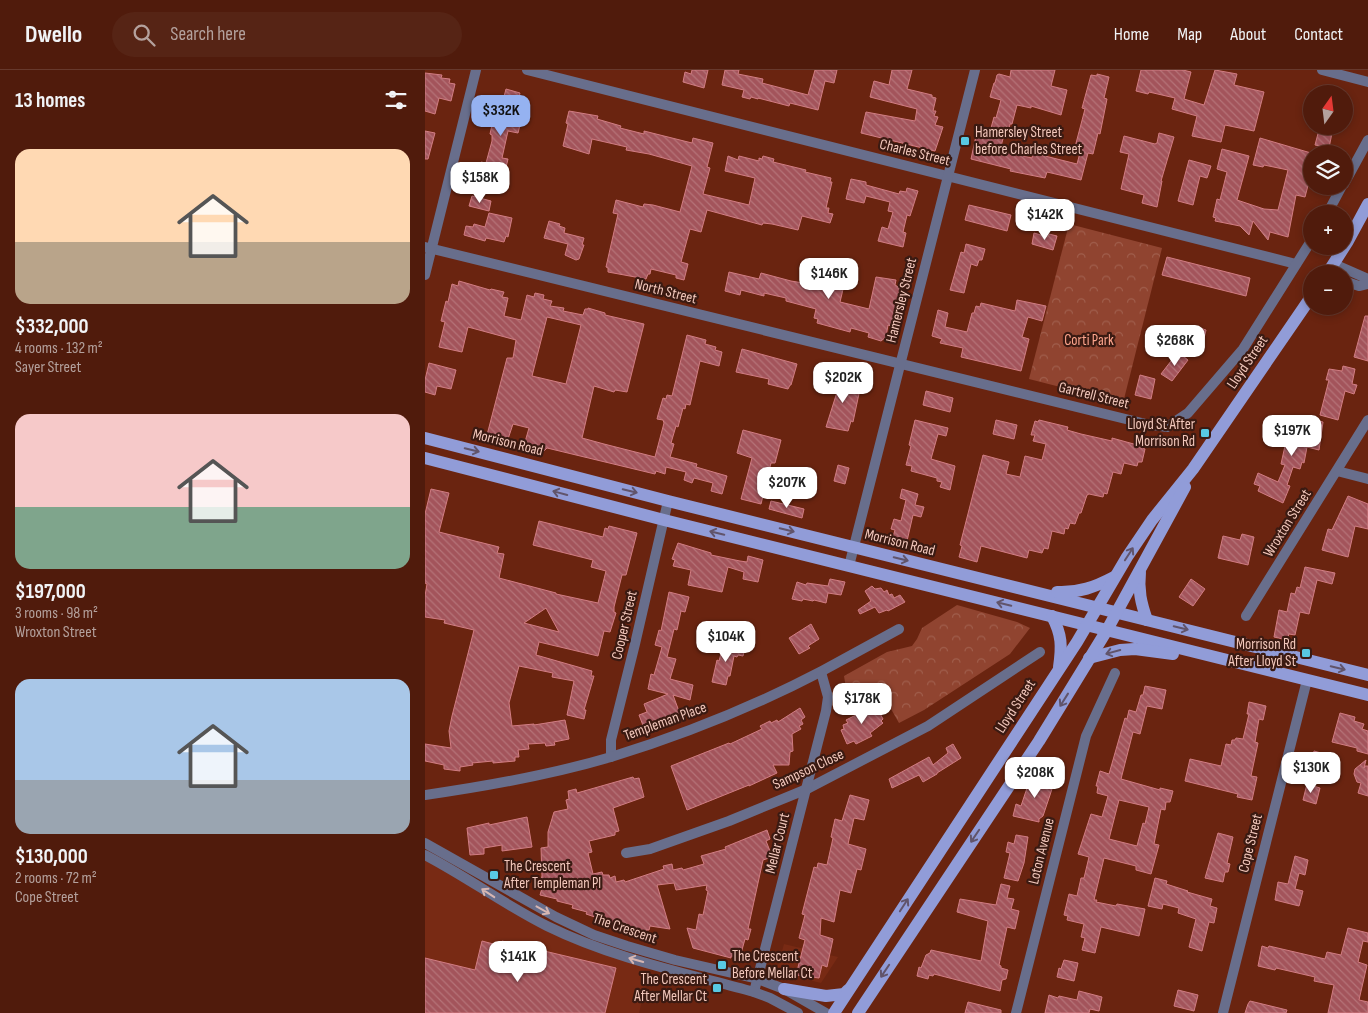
<!DOCTYPE html>
<html lang="en">
<head>
<meta charset="utf-8">
<style>
  :root { --surface:#501b0c; --page:#562415; --text:#f1f3f6; --muted:#b4a19d; --line:#67392d; --accent:#95b2f1 }
  body { margin:0; font-family:"Sofia Sans Condensed",sans-serif; background:var(--page); color:var(--text); height:100vh; display:flex; flex-direction:column; font-size:19px; white-space:nowrap }
  * { box-sizing:border-box; margin:0 }
  p { font-size:16px; color:var(--muted) }
  .icon { flex:none; width:28px; height:28px; fill:none; stroke:currentColor; stroke-width:2; stroke-linecap:round; stroke-linejoin:round }
  .map { position:relative; flex:1; overflow:hidden }
  .sheet { display:flex; flex-direction:column; background:var(--surface); width:425px }
  .sheet>* { flex:none }
  .needle { width:32px; rotate:14deg }
  .tools { position:absolute; left:878px; top:15px; display:grid; gap:10px }
  .tools a { display:grid; place-items:center; width:50px; height:50px; border-radius:50%; background:var(--surface); box-shadow:0 2px 8px #0003,0 0 0 1px var(--line); font-size:25px }
  .price { position:absolute; translate:-50% -42px; padding:0 11px; border-radius:10px; background:#fff; color:#222; font-size:16px; line-height:32px; filter:drop-shadow(0 1px 2px #0008) }
  .price::after { content:''; position:absolute; left:50%; top:30px; width:15px; height:11px; margin-left:-8px; background:inherit; clip-path:polygon(0 0,100% 0,50% 100%) }
  .price.on { background:var(--accent); color:#111 }
  ul { padding:0; list-style:none }
  li { display:grid; align-content:center; gap:10px; height:265px; padding:0 15px }
  li span { display:grid; place-items:center; height:155px; border-radius:15px; color:#555 }
  li>.icon { margin-inline-start:auto }
  span .icon { width:90px; height:90px; fill:#fffc; stroke-width:1 }
  li b { font-size:21px }
  h2 { display:flex; justify-content:space-between; align-items:center; height:60px; padding:0 15px; font-size:21px }
  header { display:flex; align-items:center; gap:30px; box-sizing:border-box; height:70px; padding:0 25px; background:var(--surface); border-bottom:1px solid var(--line) }
  header strong { font-size:24px }
  nav { display:flex; gap:28px; margin-inline-start:auto; font-size:18px }
  .search { width:350px; height:45px; background:var(--page); display:flex; align-items:center; gap:12px; box-sizing:border-box; padding:0 18px; border-radius:28px; color:var(--muted); font-size:19px }
  main { display:flex; flex:1; min-height:0 }
  .map>svg:first-child { display:block }
</style>
</head>
<body>
<header>
<strong>Dwello</strong>
<div class="search"><svg class="icon" aria-label="search" viewBox="0 0 24 24"><circle cx="10" cy="10" r="6"/><path d="M15 15l6 6"/></svg>Search here</div>
<nav><a>Home</a><a>Map</a><a>About</a><a>Contact</a></nav>
</header>
<main>
<section class="sheet">
<h2>13 homes<svg class="icon" aria-label="filters" viewBox="0 0 24 24"><path d="M4 7h16M4 17h16"/><circle cx="9" cy="7" r="2"/><circle cx="15" cy="17" r="2"/></svg></h2>
<ul>
<li><span style="background:linear-gradient(#ffd9b3 60%,#b9a48a 0)"><svg class="icon" aria-label="home" viewBox="0 0 24 24"><path d="M3 11l9-7 9 7M6 9v11h12V9"/></svg></span><div><b>$332,000</b><p>4 rooms · 132 m²</p><p>Sayer Street</p></div></li>
<li><span style="background:linear-gradient(#f6c9c9 60%,#7fa58c 0)"><svg class="icon" aria-label="home" viewBox="0 0 24 24"><path d="M3 11l9-7 9 7M6 9v11h12V9"/></svg></span><div><b>$197,000</b><p>3 rooms · 98 m²</p><p>Wroxton Street</p></div></li>
<li><span style="background:linear-gradient(#a9c7e8 65%,#9aa5b1 0)"><svg class="icon" aria-label="home" viewBox="0 0 24 24"><path d="M3 11l9-7 9 7M6 9v11h12V9"/></svg></span><div><b>$130,000</b><p>2 rooms · 72 m²</p><p>Cope Street</p></div></li>
</ul>
</section>
<div class="map">
<svg width="943" height="943" viewBox="0 0 943 943">
  <defs>
    <pattern id="park-crowns" width="20" height="18" patternUnits="userSpaceOnUse" patternTransform="scale(1.25)"><rect width="20" height="18" fill="#904430"/><path d="M2 6a3 3 0 1 1 6 0M12 15a3 3 0 1 1 6 0" fill="none" stroke="#a05e4c"/></pattern>
    <pattern id="building-back-hatch" width="6" height="6" patternUnits="userSpaceOnUse" patternTransform="scale(1.25)"><rect width="6" height="6" fill="#a3545b"/><path d="M-1 5l2 2M0 0l6 6M5-1l2 2" fill="none" stroke="#b57378"/></pattern>
  </defs>
  <rect width="100%" height="100%" fill="#6a2410"/>
  <g fill="#782a14">
    <polygon points="0,785 123,857 226,894 214,943 0,943"/>
    <polygon points="359,874 413,887 396,913 351,902"/>
  </g>
  <g fill="url(#park-crowns)">
    <polygon points="644,154 737,178 698,333 604,309"/>
    <polygon points="532,535 592,552 605,558 585,584 499,640 474,653 453,616 419,634 421,618 419,606 462,582 487,576 492,569 497,558"/>
  </g>
  <g fill="url(#building-back-hatch)" stroke="#d27d83" fill-rule="evenodd">
    <polygon points="267,0 283,0 279,18 258,12 260,2 266,4"/>
    <polygon points="300,0 314,0 313,4 338,9 337,13 383,25 390,0 412,0 409,13 400,11 393,40 365,33 364,36 333,28 333,29 326,27 325,29 317,27 319,20 297,15"/>
    <polygon points="467,0 487,0 482,19 507,25 507,27 511,28 508,41 511,41 509,46 513,47 510,55 518,57 510,81 436,63 441,42 490,51 492,39 445,27 449,11 464,15"/>
    <polygon points="586,0 630,0 626,16 642,20 636,45 606,36 606,38 592,35 587,54 585,54 583,65 579,65 575,80 607,88 608,83 652,94 656,79 650,77 660,39 657,38 666,5 672,6 672,4 684,7 679,28 682,29 675,64 673,63 668,84 663,83 656,110 622,102 620,108 585,101 586,99 546,89 551,66 563,69 569,47 571,48 576,30 565,27 569,13 570,13 572,5 574,4 585,7"/>
    <polygon points="716,0 758,0 766,2 759,29 779,35 790,0 812,4 809,15 839,22 829,61 800,55 796,72 767,66 772,46 747,39 750,28 724,22 723,24 711,21"/>
    <polygon points="0,3 17,5 16,8 25,9 24,13 30,14 26,31 14,28 10,44 0,41"/>
    <polygon points="81,19 95,23 89,49 96,51 93,63 83,61 77,88 83,89 78,110 54,105 56,92 61,93 67,71 67,65 65,64 67,55 66,55 68,44 74,46"/>
    <polygon points="144,41 173,46 172,49 196,56 195,58 219,64 219,61 267,73 268,68 288,73 282,97 285,98 278,124 324,135 330,108 300,101 303,86 313,90 314,86 334,91 334,88 337,89 338,86 349,89 348,92 381,100 380,102 406,108 405,112 407,112 401,138 404,138 403,143 408,144 405,153 377,146 373,160 347,154 338,153 337,155 282,140 276,162 265,159 256,192 263,194 259,210 251,208 251,205 226,199 225,204 223,204 221,209 183,202 183,198 181,197 193,144 188,143 191,130 218,137 219,134 228,135 255,142 267,96 224,84 201,80 202,77 167,69 164,84 138,76 143,54 141,53"/>
    <polygon points="895,56 908,58 904,78 890,75"/>
    <polygon points="0,61 10,63 3,89 0,89"/>
    <polygon points="734,63 749,67 736,111 737,111 732,137 717,133 719,125 696,119 704,84 695,82 699,66 730,74 732,73"/>
    <polygon points="835,68 886,83 886,104 880,127 871,125 863,167 845,162 843,170 828,151 824,165 815,156 790,151 791,148 788,147 792,129 795,130 802,102 792,99 797,79 824,86 812,130 839,139 853,140 863,100 839,95 838,97 828,95"/>
    <polygon points="764,90 786,96 782,108 775,106 768,135 753,131"/>
    <polygon points="426,109 441,112 441,115 474,124 475,121 481,122 482,118 493,121 485,146 482,145 478,162 481,163 478,177 453,171 457,157 463,159 468,142 463,141 465,132 441,126 439,133 421,129"/>
    <polygon points="47,126 66,131 64,141 44,136"/>
    <polygon points="544,135 586,145 582,161 540,150"/>
    <polygon points="64,143 87,148 83,167 81,166 79,172 61,168 60,171 39,165 41,156 48,157 49,154 60,157"/>
    <polygon points="124,151 135,154 134,156 140,158 139,163 159,168 157,175 159,175 154,189 151,190 140,185 143,174 119,168"/>
    <polygon points="609,163 623,167 624,164 632,166 628,180 607,174"/>
    <polygon points="541,174 560,179 557,190 554,190 552,196 546,194 539,223 525,220 536,182 539,183"/>
    <polygon points="742,187 825,208 821,226 737,205"/>
    <polygon points="408,196 425,200 422,211 420,211 415,232 444,239 451,207 471,210 470,215 475,218 470,239 466,256 463,255 461,267 456,271 443,267 444,263 426,258 425,262 392,253 393,249 389,248 391,239 361,231 361,228 339,223 339,226 316,220 315,225 300,221 304,202 334,209 336,203 366,211 378,213 378,210 397,215 401,199 407,201"/>
    <path d="M34 211 65 220 66 219 79 222 77 227 83 228 79 246 96 250 102 225 109 227 110 223 119 225 118 229 127 231 125 236 139 238 138 241 158 245 160 239H163V238L180 243V245L219 254 202 322 190 320 189 322 169 316 157 368 179 374 230 387 239 353 238 350 232 349 233 345 238 328 241 329 242 325 247 326 262 265 281 270 280 274 291 277 290 280 297 282 294 296 275 291 265 335 261 334 260 339 258 338 253 357 251 356 246 373 249 374 245 387 272 394 271 397 302 406 297 424 286 421 288 413 269 408 267 413 259 410 261 402 241 397 240 404 231 401 230 404 122 378 119 381 104 377V374L100 372 104 358 88 354 83 369 79 368 78 372 63 368 64 365H62L82 288H88L91 270 43 257 37 282 14 277 20 252 16 251 21 231 23 232 27 214 33 216ZM122 247 156 255 141 314 107 306Z"/>
    <polygon points="592,230 621,236 617,251 603,247 597,267 604,269 596,301 536,287 538,278 515,273 517,269 507,266 513,240 523,243 520,257 542,262 547,243 549,243 551,236 555,237 556,233 590,241"/>
    <polygon points="940,246 943,246 943,291 929,287"/>
    <polygon points="769,256 781,260 776,281 753,275 756,262 767,264"/>
    <polygon points="317,279 372,294 366,315 365,315 363,319 343,314 344,309 311,302"/>
    <polygon points="753,282 763,290 747,311 736,304"/>
    <polygon points="4,293 31,300 26,319 12,316 10,325 0,322 0,310"/>
    <polygon points="918,296 930,299 927,314 932,315 929,324 920,321 913,350 895,345 904,310 901,310 904,299 917,301"/>
    <polygon points="715,305 730,309 726,329 710,325"/>
    <polygon points="408,306 430,311 429,318 435,319 428,352 426,351 423,361 401,357 413,319 406,317"/>
    <polygon points="501,321 528,328 525,342 498,335"/>
    <polygon points="883,348 898,352 894,380 882,377 879,393 877,392 875,399 868,397 862,415 865,416 858,433 833,421 835,416 829,414 833,403 853,412 860,395 856,394 865,353 878,356 878,353 881,353"/>
    <polygon points="490,350 523,358 521,366 513,364 506,389 530,396 525,420 515,417 517,412 512,411 512,408 486,401 487,396 481,395 486,376 484,375"/>
    <polygon points="571,350 592,355 589,369 568,364"/>
    <polygon points="614,350 643,357 642,360 656,364 687,371 687,368 716,376 716,378 720,379 717,392 713,392 712,396 699,393 696,404 688,402 682,424 679,423 678,427 664,424 662,425 656,443 654,443 650,454 645,453 643,459 640,458 639,464 627,461 623,479 619,478 617,483 604,480 602,488 556,476 552,492 534,487 537,476 535,475 558,385 584,392 581,404 595,407 600,386 617,390 621,374 608,371 610,365 606,365 610,351 613,352"/>
    <polygon points="318,360 356,370 350,393 346,393 336,434 316,429 327,388 312,383"/>
    <polygon points="413,395 424,398 420,414 409,411"/>
    <path d="M6 419 24 423 14 462 74 477 72 483 79 484 74 508 131 523V524L173 533 181 501 166 497 168 490 108 475 114 451 178 467 180 458 183 459 184 456 212 463 201 505H197L189 537V542L191 543 185 562 179 561 173 586 114 572 111 585 167 601 166 606H169L159 640H161L159 649 142 645 149 611 127 607 128 603 94 596 84 633 87 656 109 654V655L140 650 144 669 129 672 130 675 121 676 120 673 103 674 104 679 93 680 94 687H90V691L68 693V691L47 693 48 695 35 697V701L19 699V695L0 691V674L26 678 24 661 27 646 49 560 19 553 20 550 0 547V526L2 514 0 513V444ZM121 538 134 562 99 553Z"/>
    <polygon points="477,419 493,424 490,435 499,437 496,447 488,445 482,471 468,467 470,460 466,459 469,449 476,451 481,430 475,428"/>
    <polygon points="923,426 943,434 943,459 930,456 923,487 897,480 903,459 907,460"/>
    <polygon points="346,431 379,439 377,448 344,439"/>
    <polygon points="817,464 829,467 823,495 793,488 798,466 815,470"/>
    <polygon points="253,473 286,483 286,485 315,491 322,492 323,486 338,490 333,512 318,509 319,502 303,497 297,522 263,515 266,500 248,496 250,490 247,489"/>
    <polygon points="880,497 910,503 907,514 892,510 884,544 875,542 870,565 864,564 862,570 849,567 854,540 862,542 866,523 870,524 872,517 875,518"/>
    <polygon points="405,509 420,512 416,525 403,523 401,533 389,530 388,531 378,529 377,531 367,529 372,512 381,515 382,513 403,516"/>
    <polygon points="766,509 780,519 768,536 754,527"/>
    <polygon points="447,516 450,519 456,518 459,522 462,520 464,525 467,524 469,528 475,525 480,532 463,541 462,540 454,543 450,537 435,544 433,540 446,531 440,521"/>
    <polygon points="244,522 264,527 260,542 256,541 252,560 249,559 242,587 251,589 245,609 268,615 265,630 248,625 255,644 219,658 214,645 222,642 219,634 243,624 223,619 226,604 229,605 237,577 230,575 234,560 236,561"/>
    <polygon points="386,554 394,569 383,576 385,578 374,584 364,568"/>
    <polygon points="299,572 320,578 318,586 313,585 312,587 309,586 305,606 303,606 301,615 287,612 292,590 294,591"/>
    <path d="M720 616 741 620 737 639 722 636 715 664 708 662 696 709 735 720V718L748 721 745 732H741L740 740 736 739 729 774 734 775 726 804 711 800V796L679 788 669 830H672L671 832 691 836 692 834 720 839 714 866 676 857 670 883 657 880 660 868 656 867 659 854 642 850 643 846 639 845 644 824 652 826 656 808H659L664 787 653 784 666 744 677 747 683 726 672 723 673 716H671L675 701 684 704 700 648 702 649 704 640 711 642 716 625H718ZM694 730 724 737 720 754 718 753 712 776 684 769Z"/>
    <polygon points="448,631 458,649 456,651 458,653 445,663 447,666 431,674 429,671 422,674 416,660 419,659 418,655 423,653 421,650 441,640 439,636"/>
    <polygon points="824,632 841,636 838,650 834,649 830,672 833,673 826,706 832,707 827,730 812,727 813,724 760,711 765,689 796,696 801,674 806,675 807,670 810,670 811,668 818,669 824,644 822,644"/>
    <polygon points="375,638 380,647 376,650 378,654 374,656 376,659 367,664 368,681 365,682 364,695 348,695 352,703 324,716 324,715 262,740 246,696 304,673 305,674 337,659 335,656 345,651 346,653 352,650 353,652"/>
    <polygon points="915,643 930,647 929,651 939,654 937,659 943,661 943,684 932,681 932,678 907,672"/>
    <polygon points="528,674 536,688 512,703 512,704 498,712 494,705 467,718 464,709 504,687 508,695 523,683 521,678"/>
    <polygon points="889,681 910,687 906,703 885,698"/>
    <polygon points="941,690 939,698 940,696 943,696 943,726 933,723 936,713 932,712 929,704 930,699"/>
    <polygon points="614,704 626,707 625,719 627,719 618,746 614,749 614,752 588,746 591,734 596,736 604,712 606,712 607,709 613,709"/>
    <polygon points="208,707 209,709 214,708 219,727 188,738 194,761 190,762 190,765 164,771 167,782 163,783 168,804 177,802 178,805 184,805 185,808 190,806 191,812 199,810 200,812 239,799 238,796 247,794 248,800 257,798 258,800 279,794 276,786 301,779 300,777 342,760 345,769 341,771 345,781 342,782 344,788 338,790 323,859 326,859 323,870 320,869 315,887 306,886 306,888 268,878 262,858 271,860 274,844 278,845 283,821 281,820 282,815 251,820 249,813 232,815 245,859 225,856 224,860 221,860 220,864 161,844 162,842 147,838 148,835 132,831 132,829 115,825 117,818 114,817 117,806 116,778 123,777 123,762 129,742 143,739 141,730 144,729 143,721 151,719 152,723"/>
    <polygon points="882,714 895,718 891,734 878,730"/>
    <polygon points="425,725 444,730 439,750 429,748 423,774 441,779 436,800 432,799 426,823 415,820 409,852 396,848 395,865 408,869 402,897 397,895 394,908 371,905 380,870 374,868 380,845 377,844 389,797 392,798 393,793 402,795 408,768 406,767 410,749 417,751"/>
    <polygon points="102,747 107,777 77,781 77,775 59,778 59,784 45,785 42,758 64,753 64,755"/>
    <polygon points="793,763 808,767 802,793 805,794 803,802 800,802 798,812 780,808"/>
    <polygon points="591,765 603,767 599,793 593,811 579,808 585,783 581,782 583,772 589,774"/>
    <polygon points="870,786 883,790 880,805 874,803 870,819 878,821 874,836 850,830 853,812 863,814"/>
    <polygon points="730,808 742,811 741,814 763,821 762,822 787,829 785,836 792,838 789,853 784,852 777,881 764,877 771,849 753,843 754,838 738,834 737,839 723,836"/>
    <polygon points="576,814 585,816 582,828 589,829 586,839 594,841 590,859 582,857 574,895 576,896 576,898 583,900 581,909 577,910 575,921 509,904 508,906 504,905 503,909 492,906 494,897 496,898 501,885 505,883 506,880 556,891 563,851 532,842 535,829 571,835"/>
    <polygon points="923,858 943,863 943,872 938,871 933,892 942,895 934,930 943,932 943,943 903,943 909,915 889,911 890,907 851,898 850,900 833,896 837,876 843,878 844,876 900,889 902,882 916,885"/>
    <polygon points="57,871 76,876 77,871 191,898 180,943 0,943 0,888 50,900"/>
    <polygon points="639,890 653,893 649,911 632,907 634,898 636,899"/>
    <polygon points="753,920 773,925 769,941 749,936"/>
    <polygon points="654,921 677,927 674,941 665,939 664,943 620,943 624,925 633,928 634,926 652,930"/>
    <polygon points="825,931 862,940 861,943 820,943 823,934"/>
    <polygon points="543,932 576,940 576,943 540,943"/>
  </g>
  <g fill="none" stroke-linecap="round" stroke-linejoin="round">
    <g stroke="#686e8c" stroke-width="10">
      <polyline points="102,0 871,194"/>
      <polyline points="897,0 943,12"/>
      <polyline points="919,114 943,70"/>
      <polyline points="902,144 917,116"/>
      <polyline points="0,177 721,354 742,357 763,343 818,279 886,171"/>
      <polyline points="909,194 943,209"/>
      <polyline points="0,205 51,0"/>
      <polyline points="919,211 934,216 943,214"/>
      <polyline points="912,401 943,409"/>
      <polyline points="424,496 550,0"/>
      <polyline points="821,546 943,350"/>
      <polyline points="186,687 186,670 210,574 243,431"/>
      <path d="M0 725C63 716 125 705 186 687 258 665 330 636 397 601 423 587 448 573 474 559"/>
      <polyline points="201,783 225,779 304,751 382,719 503,656 615,582"/>
      <polyline points="329,922 401,641 403,627 396,602"/>
      <polyline points="591,943 661,666 690,603"/>
      <polyline points="798,943 882,610"/>
    </g>
    <g stroke="#686e8c" stroke-width="10">
      <polyline points="0,773 131,847 169,865 202,876 250,890 333,909 359,919 401,943"/>
      <path d="M0 785C42 807 80 835 122 856 187 888 260 903 329 922L345 928 373 943"/>
    </g>
    <g stroke="#919cd8" stroke-width="12">
      <polyline points="902,204 923,171 943,134"/>
      <polyline points="0,368 243,431 943,605"/>
      <polyline points="0,388 239,450 943,625"/>
      <path d="M715 502C713 520 716 533 722 550"/>
      <path d="M632 522C654 523 670 517 689 507"/>
      <path d="M627 546C637 565 637 576 634 597"/>
      <polyline points="664,588 695,580 710,579 748,584"/>
      <polyline points="359,919 401,926 419,924 423,920"/>
      <polyline points="409,943 652,572 702,487 727,450 768,399 886,227"/>
      <polyline points="433,943 614,671 682,560 760,417"/>
    </g>
  </g>
  <defs><path id="oneway-shaft" d="M-6 0H5M1.5-3L5.5 0L1.5 3" fill="none" stroke-width="1.6" stroke-linecap="round" stroke-linejoin="round" transform="scale(1.25)"/></defs>
  <g stroke="#61546b">
    <use href="#oneway-shaft" transform="translate(47 380) rotate(14)"/>
    <use href="#oneway-shaft" transform="translate(205 421) rotate(14)"/>
    <use href="#oneway-shaft" transform="translate(135 423) rotate(-165)"/>
    <use href="#oneway-shaft" transform="translate(362 460) rotate(14)"/>
    <use href="#oneway-shaft" transform="translate(292 463) rotate(-166)"/>
    <use href="#oneway-shaft" transform="translate(704 484) rotate(-57)"/>
    <use href="#oneway-shaft" transform="translate(476 489) rotate(14)"/>
    <use href="#oneway-shaft" transform="translate(579 534) rotate(-166)"/>
    <use href="#oneway-shaft" transform="translate(756 558) rotate(14)"/>
    <use href="#oneway-shaft" transform="translate(688 582) rotate(165)"/>
    <use href="#oneway-shaft" transform="translate(913 598) rotate(14)"/>
    <use href="#oneway-shaft" transform="translate(639 630) rotate(122)"/>
    <use href="#oneway-shaft" transform="translate(550 766) rotate(124)"/>
    <use href="#oneway-shaft" transform="translate(479 835) rotate(-57)"/>
    <use href="#oneway-shaft" transform="translate(460 901) rotate(124)"/>
  </g>
  <g stroke="#d7b6b2">
    <use href="#oneway-shaft" transform="translate(63 823) rotate(-147)"/>
    <use href="#oneway-shaft" transform="translate(118 840) rotate(29)"/>
    <use href="#oneway-shaft" transform="translate(211 890) rotate(-164)"/>
  </g>
  <g fill="#58c9e3" stroke="#3a1a12" stroke-width="2">
    <rect x="535" y="66" width="10" height="10" rx="2.5"/>
    <rect x="775" y="358" width="10" height="10" rx="2.5"/>
    <rect x="876" y="578" width="10" height="10" rx="2.5"/>
    <rect x="64" y="800" width="10" height="10" rx="2.5"/>
    <rect x="292" y="890" width="10" height="10" rx="2.5"/>
    <rect x="287" y="913" width="10" height="10" rx="2.5"/>
  </g>
  <g text-anchor="middle" stroke-width="4.5" stroke-linejoin="round" paint-order="stroke">
    <g font-size="15" fill="#f3c8bc" stroke="#3a1a12" text-anchor="start">
      <text x="550" y="67">Hamersley Street<tspan x="550" dy="17">before Charles Street</tspan></text>
      <text x="770" y="359" text-anchor="end">Lloyd St After<tspan x="770" dy="17">Morrison Rd</tspan></text>
      <text x="871" y="579" text-anchor="end">Morrison Rd<tspan x="871" dy="17">After Lloyd St</tspan></text>
      <text x="79" y="801">The Crescent<tspan x="79" dy="17">After Templeman Pl</tspan></text>
      <text x="307" y="891">The Crescent<tspan x="307" dy="17">Before Mellar Ct</tspan></text>
      <text x="282" y="914" text-anchor="end">The Crescent<tspan x="282" dy="17">After Mellar Ct</tspan></text>
    </g>
    <g font-size="15" fill="#f3c8bc" stroke="#3a1a12">
      <text transform="translate(490 82) rotate(14)" y="5">Charles Street</text>
      <text transform="translate(241 221) rotate(14)" y="5">North Street</text>
      <text transform="translate(476 230) rotate(-76)" y="5">Hamersley Street</text>
      <text transform="translate(822 292) rotate(-56)" y="5">Lloyd Street</text>
      <text transform="translate(669 325) rotate(14)" y="5">Gartrell Street</text>
      <text transform="translate(83 372) rotate(14)" y="5">Morrison Road</text>
      <text transform="translate(862 453) rotate(-58)" y="5">Wroxton Street</text>
      <text transform="translate(475 472) rotate(14)" y="5">Morrison Road</text>
      <text transform="translate(199 555) rotate(-77)" y="5">Cooper Street</text>
      <text transform="translate(590 636) rotate(-57)" y="5">Lloyd Street</text>
      <text transform="translate(240 651) rotate(-20)" y="5">Templeman Place</text>
      <text transform="translate(383 699) rotate(-25)" y="5">Sampson Close</text>
      <text transform="translate(352 773) rotate(-76)" y="5">Mellar Court</text>
      <text transform="translate(825 773) rotate(-76)" y="5">Cope Street</text>
      <text transform="translate(616 781) rotate(-76)" y="5">Loton Avenue</text>
      <text transform="translate(200 858) rotate(19)" y="5">The Crescent</text>
    </g>
    <g font-size="15" fill="#fea58d" stroke="#3a1a12">
      <text x="664" y="275">Corti Park</text>
    </g>
  </g>
</svg>
<div class="tools">
<a><svg class="needle" viewBox="-14 -14 28 28"><path d="M0-13l5 13h-10z" fill="#e53935"/><path d="M0 13l5-13h-10z" fill="#b4a19d"/></svg></a>
<a><svg class="icon" aria-label="layers" viewBox="0 0 24 24"><path d="M12 4l9 5-9 5-9-5zM3 14l9 5 9-5"/></svg></a>
<a>+</a>
<a>−</a>
</div>
<b class="price on" style="left:76px;top:67px">$332K</b>
<b class="price" style="left:55px;top:134px">$158K</b>
<b class="price" style="left:620px;top:171px">$142K</b>
<b class="price" style="left:404px;top:230px">$146K</b>
<b class="price" style="left:750px;top:297px">$268K</b>
<b class="price" style="left:418px;top:334px">$202K</b>
<b class="price" style="left:867px;top:387px">$197K</b>
<b class="price" style="left:362px;top:439px">$207K</b>
<b class="price" style="left:301px;top:593px">$104K</b>
<b class="price" style="left:437px;top:655px">$178K</b>
<b class="price" style="left:886px;top:724px">$130K</b>
<b class="price" style="left:610px;top:729px">$208K</b>
<b class="price" style="left:93px;top:913px">$141K</b>
</div>
</main>
</body>
</html>
